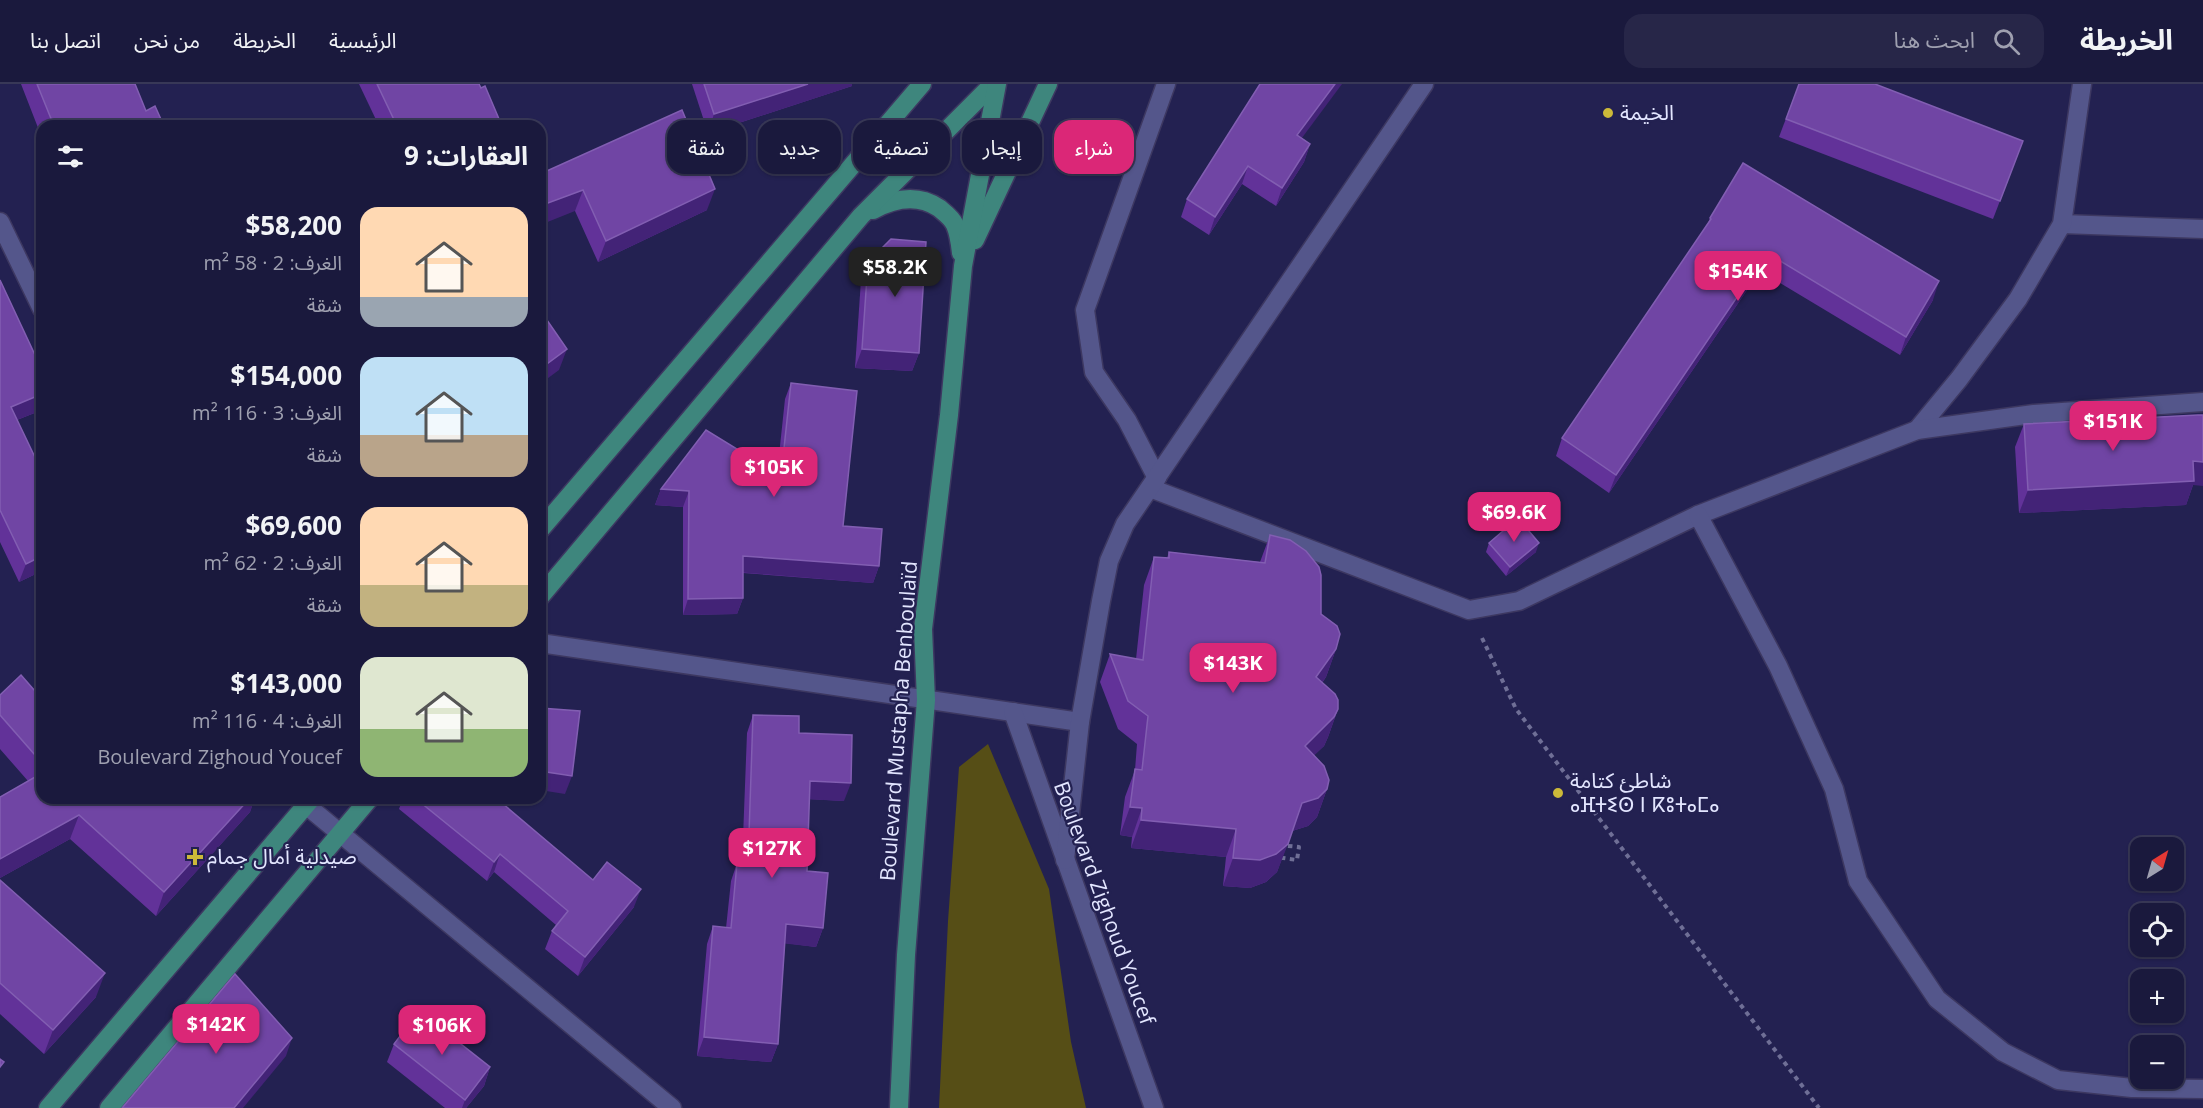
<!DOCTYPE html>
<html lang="ar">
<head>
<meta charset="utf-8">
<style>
  :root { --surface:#1a193d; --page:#272648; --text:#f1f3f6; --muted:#9fa0b0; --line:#383857; --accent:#db2777 }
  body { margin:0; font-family:"Open Sans","Noto Sans Arabic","Noto Sans Tifinagh",sans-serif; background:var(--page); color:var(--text); direction:rtl; height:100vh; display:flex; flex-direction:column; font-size:22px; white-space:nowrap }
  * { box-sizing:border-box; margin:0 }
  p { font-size:20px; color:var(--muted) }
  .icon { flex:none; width:33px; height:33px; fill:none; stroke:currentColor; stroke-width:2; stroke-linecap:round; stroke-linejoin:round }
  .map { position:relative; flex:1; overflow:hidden; direction:ltr }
  .details { position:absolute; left:36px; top:36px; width:510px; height:684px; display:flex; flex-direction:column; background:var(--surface); border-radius:18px; box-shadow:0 2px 4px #0004,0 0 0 2px var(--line); direction:rtl }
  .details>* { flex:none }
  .banner { position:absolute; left:564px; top:36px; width:570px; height:54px; direction:rtl; display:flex; gap:12px }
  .needle { width:39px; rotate:37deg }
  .buttons { position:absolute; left:2130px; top:753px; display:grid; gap:12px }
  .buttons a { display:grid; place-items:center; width:54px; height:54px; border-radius:12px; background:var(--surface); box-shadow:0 2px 4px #0004,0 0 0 2px var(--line); font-size:30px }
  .price { position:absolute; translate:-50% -51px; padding:0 14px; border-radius:12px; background:var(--accent); color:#fff; font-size:20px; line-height:39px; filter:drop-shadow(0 2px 3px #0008) }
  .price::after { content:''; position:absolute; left:50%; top:36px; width:18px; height:14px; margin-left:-9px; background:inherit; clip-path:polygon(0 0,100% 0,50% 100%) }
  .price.active { background:#222; color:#fff }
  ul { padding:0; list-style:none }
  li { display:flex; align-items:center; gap:18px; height:150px; padding:0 18px }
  li span { display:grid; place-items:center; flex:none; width:168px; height:120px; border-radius:18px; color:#555 }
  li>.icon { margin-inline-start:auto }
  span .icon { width:72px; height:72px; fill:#fffc; stroke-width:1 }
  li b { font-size:26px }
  h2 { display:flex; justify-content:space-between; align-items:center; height:72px; padding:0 18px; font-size:26px }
  .tag { padding:0 21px; border-radius:18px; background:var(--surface); box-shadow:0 2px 4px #0004,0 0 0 2px var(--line); font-size:21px; line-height:54px }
  .tag.active { background:var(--accent); color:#fff }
  header { display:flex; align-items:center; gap:36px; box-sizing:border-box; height:84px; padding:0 30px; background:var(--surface); border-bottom:2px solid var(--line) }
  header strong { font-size:28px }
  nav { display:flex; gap:33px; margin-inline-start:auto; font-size:21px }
  .search { width:420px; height:54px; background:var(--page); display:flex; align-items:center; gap:15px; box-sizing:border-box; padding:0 21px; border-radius:18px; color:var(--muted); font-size:22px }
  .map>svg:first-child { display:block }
</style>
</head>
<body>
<header>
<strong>الخريطة</strong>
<div class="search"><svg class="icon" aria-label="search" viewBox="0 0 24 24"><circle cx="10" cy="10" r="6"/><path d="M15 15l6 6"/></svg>ابحث هنا</div>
<nav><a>الرئيسية</a><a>الخريطة</a><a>من نحن</a><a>اتصل بنا</a></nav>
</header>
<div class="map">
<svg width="2203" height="1024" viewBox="0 0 2203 1024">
  <rect width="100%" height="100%" fill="#232151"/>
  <polygon fill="#564e16" points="988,660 1049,805 1071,958 1086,1024 939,1024 948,837 959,683"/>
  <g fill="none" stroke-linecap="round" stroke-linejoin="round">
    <defs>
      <g id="minor">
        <polyline points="0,138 42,225"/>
        <polyline points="2062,140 2203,145"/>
        <polyline points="1917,346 1959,295 2018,215 2062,140 2082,0"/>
        <polyline points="1157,394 1127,336 1094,288 1085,226 1166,0"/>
        <polyline points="1150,404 1469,526 1519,517 1698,431 1917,346 2034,330 2203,318"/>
        <polyline points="1698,431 1778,582 1834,705 1858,797 1937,915 2003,968 2058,996 2132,1004 2203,1005"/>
        <polyline points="540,559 1080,638"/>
        <polyline points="1013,628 1154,1024"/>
        <polyline points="306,721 672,1024"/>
        <polyline points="1065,776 1080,638 1101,517 1109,477 1125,440 1424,0"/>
      </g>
      <g id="major">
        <path d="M873 126C895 114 918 110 939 124 945 129 952 134 955 141 959 150 960 160 961 169"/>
        <polyline points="975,156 1048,0"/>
        <polyline points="540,446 922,0"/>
        <polyline points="540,513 861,132 993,0"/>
        <polyline points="48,1024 312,714"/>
        <polyline points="109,1024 370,714"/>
        <polyline points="899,1024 906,871 926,616 923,545 949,331 963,182 997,0"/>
      </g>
    </defs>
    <use href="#minor" stroke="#3d3861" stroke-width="21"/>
    <use href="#major" stroke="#3d3861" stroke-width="21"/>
    <g stroke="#6f6f96" stroke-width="4" stroke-dasharray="4.5 4.5" stroke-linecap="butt">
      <polyline points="1482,554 1516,625 1819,1024"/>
      <polygon points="1279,761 1299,763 1297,776 1276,773"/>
    </g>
    <use href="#minor" stroke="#54568b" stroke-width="18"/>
    <use href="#major" stroke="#3e867d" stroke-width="18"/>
  </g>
  <g fill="#623299">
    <polygon points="21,0 135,0 146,27 164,42 42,42 42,54"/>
    <polygon points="359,0 479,0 502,42 379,42"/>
    <polygon points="692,0 852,0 852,2 708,49"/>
    <polygon points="1260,0 1302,54 1310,60 1304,78 1276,122 1242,100 1209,151 1181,133 1187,115"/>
    <polygon points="1799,0 2023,57 1993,135 1779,53"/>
    <polygon points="540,90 707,126 598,178 575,127"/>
    <polygon points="1710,134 1933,216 1900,271 1760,187 1609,409 1556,372 1562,354 1707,142"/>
    <polygon points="868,178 919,269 912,287 855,284 861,196"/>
    <polygon points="0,196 42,326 17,336 42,487 19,498 0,458"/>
    <polygon points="791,299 843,442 879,482 873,499 743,489 743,514 737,530 683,531 683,423 655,421 661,405 777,390 785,315"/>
    <polygon points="2024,340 2193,401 2186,421 2019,429 2015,363"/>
    <polygon points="1270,451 1321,530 1336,565 1326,593 1322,599 1338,625 1328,653 1324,662 1314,671 1327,705 1317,733 1308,742 1292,747 1277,788 1266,798 1250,804 1223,802 1226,773 1131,764 1132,753 1120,751 1125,713 1135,686 1137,660 1118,645 1100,598 1110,570 1136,575 1144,501 1154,473 1167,474 1169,468 1260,478"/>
    <polygon points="1489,459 1536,468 1506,492 1486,468"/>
    <polygon points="0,611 42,615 42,714 254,716 250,728 156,832 70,755 0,794 0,713 28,697 0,665"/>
    <polygon points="753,631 799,649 844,717 809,715 807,787 823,844 816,863 785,859 778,960 771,978 697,972 707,860 713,842 726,844 731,797 737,779 742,780 747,649"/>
    <polygon points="403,714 496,714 593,796 634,823 578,892 545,865 552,847 556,841 494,788 487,797 399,725"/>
    <polygon points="0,796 96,913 44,970 0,930"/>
    <polygon points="394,960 490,983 484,1002 466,1024 445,1024 387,978"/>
  </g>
  <g fill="#432377">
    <polygon points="808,0 852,0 852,2 708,49 714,30"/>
    <polygon points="1335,0 1342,0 1290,70 1297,51"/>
    <polygon points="1310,60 1304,78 1276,122 1282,104"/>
    <polygon points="1248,82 1242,100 1209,151 1215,133"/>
    <polygon points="715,105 707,126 598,178 606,157"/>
    <polygon points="583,106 575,127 540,141 540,122"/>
    <polygon points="1767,169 1760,187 1609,409 1616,391"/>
    <polygon points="1939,197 1933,216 1900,271 1906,253"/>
    <polygon points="567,265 559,286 540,300 540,285"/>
    <polygon points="862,265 919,269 912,287 855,284"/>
    <polygon points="42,310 42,326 4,341 11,323"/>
    <polygon points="2193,377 2203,378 2203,402 2193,401 2186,421 2019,429 2028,406"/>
    <polygon points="661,405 689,407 683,423 655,421"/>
    <polygon points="1539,459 1536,468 1506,492 1510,483"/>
    <polygon points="42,472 42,487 19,498 26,480"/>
    <polygon points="743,472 879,482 873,499 737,488"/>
    <polygon points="743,514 737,530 683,531 688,515"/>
    <polygon points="1336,565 1326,593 1305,621 1316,593"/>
    <polygon points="1338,625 1328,653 1324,662 1295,690 1305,662"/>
    <polygon points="540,687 572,692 565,710 540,706"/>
    <polygon points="810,697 851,699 844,717 803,715"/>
    <polygon points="1327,705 1317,733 1308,742 1292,747 1302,719"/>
    <polygon points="250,714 256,714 254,716 250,728 156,832 164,808"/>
    <polygon points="1130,723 1142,724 1132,753 1120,751"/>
    <polygon points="79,731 70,755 0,794 0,775"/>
    <polygon points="1141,736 1236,745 1226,773 1131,764"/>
    <polygon points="1288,760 1277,788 1266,798 1250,804 1223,802 1233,774"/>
    <polygon points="500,770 494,788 487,797 494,778"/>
    <polygon points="641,805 634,823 578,892 585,873"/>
    <polygon points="786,840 823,844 816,863 780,859"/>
    <polygon points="105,889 96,913 44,970 53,946"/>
    <polygon points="704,953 778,960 771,978 697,972"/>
    <polygon points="292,954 286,972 243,1024 234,1024"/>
    <polygon points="490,983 484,1002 466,1024 462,1024 465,1016"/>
  </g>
  <g fill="#7045a4" stroke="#825eb2" stroke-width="1.5">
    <polygon points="37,0 135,0 146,27 155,22 164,42 54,42"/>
    <polygon points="377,0 479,0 481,4 485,2 502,42 397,42"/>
    <polygon points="704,0 808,0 714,30"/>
    <polygon points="1260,0 1335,0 1297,51 1310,60 1282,104 1248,82 1215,133 1187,115"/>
    <polygon points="1799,0 1875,0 2023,57 2000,117 1786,35"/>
    <polygon points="682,26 715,105 606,157 583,106 540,122 540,90"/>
    <polygon points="1743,79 1939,197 1906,253 1767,169 1616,391 1562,354 1711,135 1710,134"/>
    <polygon points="891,155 926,158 919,269 862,265 868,178"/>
    <polygon points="0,196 42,286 42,310 11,323 42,388 42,472 26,480 0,426"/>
    <polygon points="540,226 567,265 540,285"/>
    <polygon points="791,299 857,307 843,442 882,445 879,482 743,472 743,514 688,515 689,407 661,405 706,346 781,392"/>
    <polygon points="2198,331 2203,331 2203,378 2193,377 2194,397 2028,406 2024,340"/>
    <polygon points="1518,434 1539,459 1510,483 1489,459"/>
    <polygon points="1270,451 1290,456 1306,467 1319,483 1321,491 1321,530 1337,542 1340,550 1336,565 1316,593 1335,610 1338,616 1338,625 1334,633 1305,662 1324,682 1329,696 1327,705 1318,714 1302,719 1288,760 1276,770 1260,776 1233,774 1236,745 1141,736 1142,724 1130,723 1135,685 1142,686 1148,632 1128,617 1110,570 1143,576 1154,473 1169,474 1169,468 1265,479"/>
    <polygon points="21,591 42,615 42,679 0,631 0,611"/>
    <polygon points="540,624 580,627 572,692 540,687"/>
    <polygon points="753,631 799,632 799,649 852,651 851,699 810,697 807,787 828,789 823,844 786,840 778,960 704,953 713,842 731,844 737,779 748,780"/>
    <polygon points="42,689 42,714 250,714 164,808 79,731 0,775 0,713"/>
    <polygon points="415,714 496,714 593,796 607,778 641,805 585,873 552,847 568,827 500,770 494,778"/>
    <polygon points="0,796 105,889 53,946 0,899"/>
    <polygon points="235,890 292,954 234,1024 122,1024"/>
    <polygon points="419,927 490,983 465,1016 394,960"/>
    <polygon points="0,975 4,978 0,983"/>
  </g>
  <g fill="#ccb939" stroke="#232151" stroke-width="2">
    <circle cx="1608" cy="29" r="6"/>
    <circle cx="1558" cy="709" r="6"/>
    <path d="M192 764h6v6h6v6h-6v6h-6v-6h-6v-6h6z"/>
  </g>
  <g text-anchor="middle" stroke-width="4.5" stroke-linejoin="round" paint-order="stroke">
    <g font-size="21" fill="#e3e6ff" stroke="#232151" text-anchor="start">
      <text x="1620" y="36">الخيمة</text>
      <text x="1570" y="704">شاطئ كتامة<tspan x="1570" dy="24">ⴰⴼⵜⵉⵙ ⵏ ⴽⵓⵜⴰⵎⴰ</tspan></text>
      <text x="207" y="780">صيدلية أمال جمام</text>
    </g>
    <g font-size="21" fill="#e3e6ff" stroke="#232151">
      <text transform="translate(899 637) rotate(-86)" y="7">Boulevard Mustapha Benboulaïd</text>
      <text transform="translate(1104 819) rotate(70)" y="7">Boulevard Zighoud Youcef</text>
    </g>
  </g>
</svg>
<div class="buttons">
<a><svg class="needle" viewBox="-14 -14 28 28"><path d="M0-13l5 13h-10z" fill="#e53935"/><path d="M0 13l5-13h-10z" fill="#9fa0b0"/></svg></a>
<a><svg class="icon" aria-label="locate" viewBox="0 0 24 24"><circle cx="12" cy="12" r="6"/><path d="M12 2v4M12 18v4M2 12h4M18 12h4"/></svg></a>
<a>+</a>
<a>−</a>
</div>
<b class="price active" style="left:895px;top:214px">$58.2K</b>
<b class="price" style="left:1738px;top:218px">$154K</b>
<b class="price" style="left:2113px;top:368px">$151K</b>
<b class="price" style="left:774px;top:414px">$105K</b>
<b class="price" style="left:1514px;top:459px">$69.6K</b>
<b class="price" style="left:1233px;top:610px">$143K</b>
<b class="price" style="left:772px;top:795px">$127K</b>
<b class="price" style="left:216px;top:971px">$142K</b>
<b class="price" style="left:442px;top:972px">$106K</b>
<div class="banner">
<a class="tag active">شراء</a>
<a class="tag">إيجار</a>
<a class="tag">تصفية</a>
<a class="tag">جديد</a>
<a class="tag">شقة</a>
</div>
<section class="details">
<h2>العقارات: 9<svg class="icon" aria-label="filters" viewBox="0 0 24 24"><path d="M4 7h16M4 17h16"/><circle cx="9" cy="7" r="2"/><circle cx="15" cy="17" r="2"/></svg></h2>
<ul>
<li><span style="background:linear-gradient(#ffd9b3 75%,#9aa5b1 0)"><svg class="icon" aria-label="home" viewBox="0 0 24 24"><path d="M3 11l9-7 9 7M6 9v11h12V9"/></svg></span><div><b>$58,200</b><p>الغرف: 2 · 58 m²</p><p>شقة</p></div></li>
<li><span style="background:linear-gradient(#bfe0f5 65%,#b9a48a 0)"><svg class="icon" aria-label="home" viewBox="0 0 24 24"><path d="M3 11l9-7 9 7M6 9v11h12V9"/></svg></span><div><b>$154,000</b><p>الغرف: 3 · 116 m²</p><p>شقة</p></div></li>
<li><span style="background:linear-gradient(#ffd9b3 65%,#c2b280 0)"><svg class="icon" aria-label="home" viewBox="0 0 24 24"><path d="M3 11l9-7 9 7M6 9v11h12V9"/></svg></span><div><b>$69,600</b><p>الغرف: 2 · 62 m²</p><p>شقة</p></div></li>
<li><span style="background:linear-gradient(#dfe7d0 60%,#8fb573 0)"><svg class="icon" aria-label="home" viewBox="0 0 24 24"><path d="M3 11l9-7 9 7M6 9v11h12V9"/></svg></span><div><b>$143,000</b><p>الغرف: 4 · 116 m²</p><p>Boulevard Zighoud Youcef</p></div></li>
</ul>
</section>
</div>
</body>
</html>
